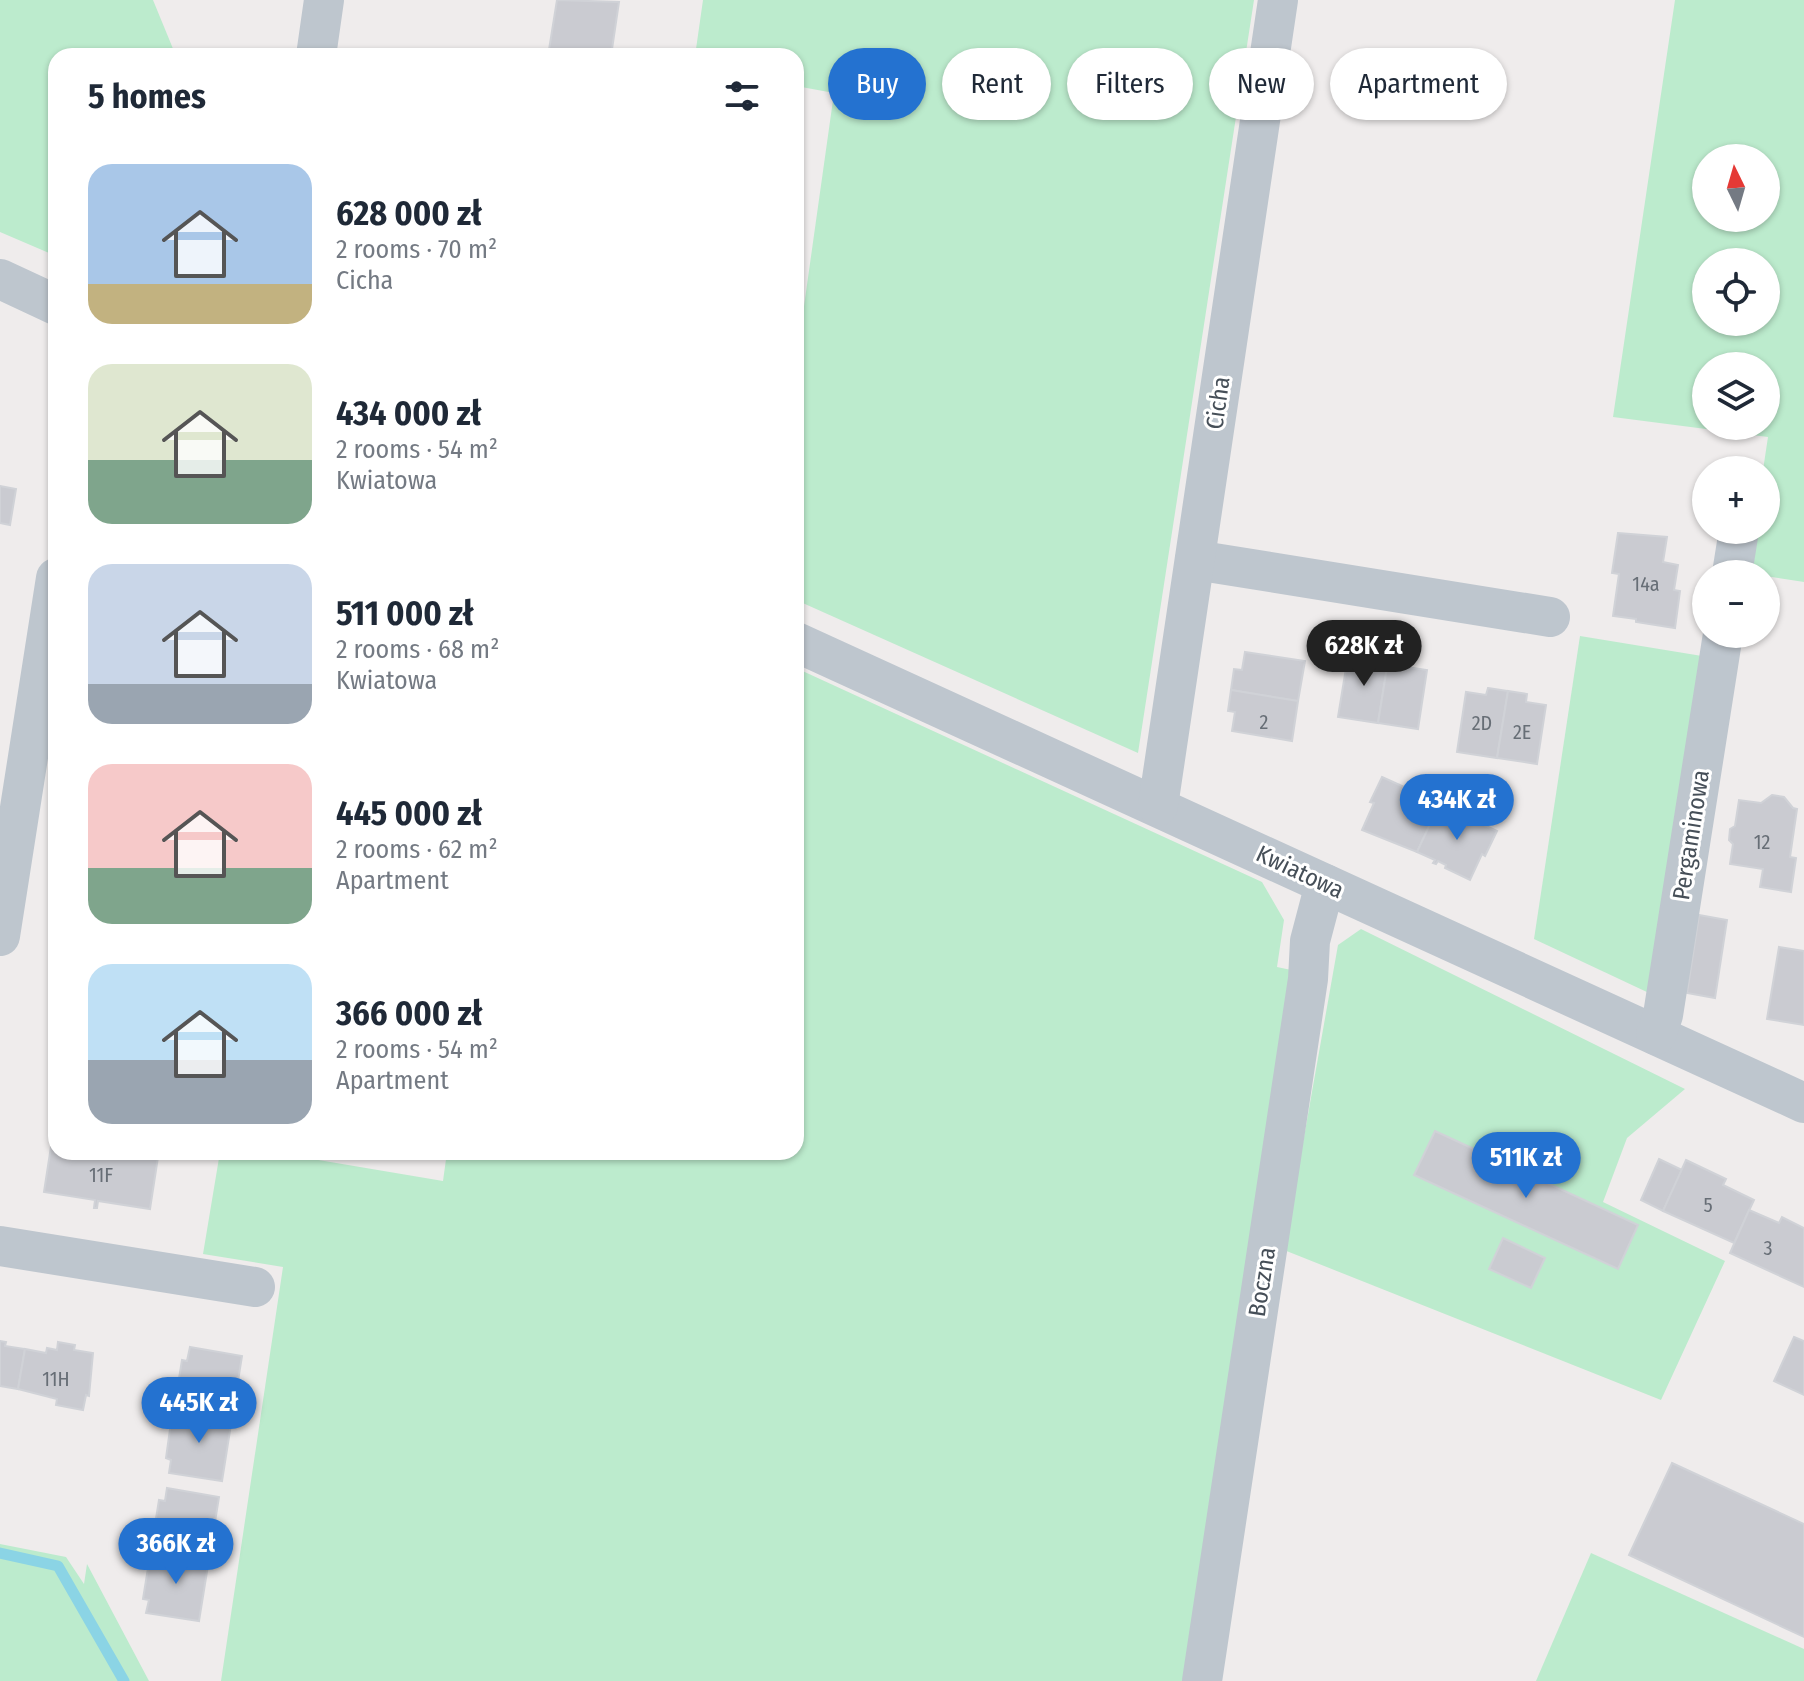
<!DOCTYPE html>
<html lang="en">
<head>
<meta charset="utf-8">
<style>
  :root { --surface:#fff; --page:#f6f6f7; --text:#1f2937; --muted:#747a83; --accent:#2472d0 }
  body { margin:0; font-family:"Fira Sans Condensed",sans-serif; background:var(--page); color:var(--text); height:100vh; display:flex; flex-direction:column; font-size:30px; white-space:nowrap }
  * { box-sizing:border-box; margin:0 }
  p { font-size:26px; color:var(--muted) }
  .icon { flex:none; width:44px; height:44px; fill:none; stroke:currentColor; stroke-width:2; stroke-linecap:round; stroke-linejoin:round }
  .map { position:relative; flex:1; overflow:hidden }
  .details { position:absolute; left:48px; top:48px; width:756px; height:1112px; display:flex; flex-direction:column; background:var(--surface); border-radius:24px; box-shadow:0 2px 6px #0004 }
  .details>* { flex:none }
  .top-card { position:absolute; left:828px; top:48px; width:760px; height:72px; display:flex; gap:16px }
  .needle { width:52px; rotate:355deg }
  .controls { position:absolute; left:1692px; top:144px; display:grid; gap:16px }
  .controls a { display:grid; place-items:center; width:88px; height:88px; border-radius:50%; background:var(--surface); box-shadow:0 2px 6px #0004; font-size:40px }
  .price { position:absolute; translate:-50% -68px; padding:0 18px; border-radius:28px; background:var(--accent); color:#fff; font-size:26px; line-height:52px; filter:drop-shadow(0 2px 4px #0008) }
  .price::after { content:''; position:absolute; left:50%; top:48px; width:24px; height:18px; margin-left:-12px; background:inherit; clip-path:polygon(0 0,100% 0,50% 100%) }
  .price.active { background:#222; color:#fff }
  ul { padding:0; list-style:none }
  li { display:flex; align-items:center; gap:24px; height:200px; padding:0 40px }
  li span { display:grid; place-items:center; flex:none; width:224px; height:160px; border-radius:24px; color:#555 }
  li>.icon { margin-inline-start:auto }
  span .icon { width:96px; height:96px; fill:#fffc; stroke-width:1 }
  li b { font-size:34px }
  h2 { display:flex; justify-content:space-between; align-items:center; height:96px; padding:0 40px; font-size:34px }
  .pill { padding:0 28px; border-radius:36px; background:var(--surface); box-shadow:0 2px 6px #0004; font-size:28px; line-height:72px }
  .pill.active { background:var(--accent); color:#fff }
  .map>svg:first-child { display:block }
</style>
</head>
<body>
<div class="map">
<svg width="1804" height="1681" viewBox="0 0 1804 1681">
  <rect width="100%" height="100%" fill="#efecec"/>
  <g fill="#bcebcd" fill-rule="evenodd">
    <polygon points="0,0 153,0 176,56 56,56 56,256 0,232"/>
    <polygon points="703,0 1254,0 1138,753 796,600 796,363 834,93 796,86 796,56 695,56"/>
    <path d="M1675 0H1804V582L1752 574 1754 530H1766V470H1763L1768 437 1613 417ZM1706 158H1766V218H1706ZM1706 262H1766V322H1706ZM1706 366H1766V426H1706Z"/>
    <polygon points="1580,636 1702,656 1649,993 1534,939"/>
    <polygon points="796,668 1262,882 1284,920 1277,967 1296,971 1192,1681 221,1681 283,1267 203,1254 220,1152 271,1152 443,1181 447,1152 796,1152"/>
    <polygon points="1361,929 1685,1089 1627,1138 1603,1202 1725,1261 1661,1400 1284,1250 1338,945"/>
    <polygon points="0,1544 66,1557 84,1584 87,1564 149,1681 0,1681"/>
    <polygon points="1591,1553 1804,1649 1804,1681 1536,1681"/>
  </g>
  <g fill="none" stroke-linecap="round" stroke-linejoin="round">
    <polyline stroke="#8bd4e5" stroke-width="11" points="0,1553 58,1566 124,1681"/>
  </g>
  <g fill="#cacbd1" stroke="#d0d2d7" stroke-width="2">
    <polygon points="557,0 619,2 611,56 548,56"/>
    <polygon points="0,486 16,489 10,525 0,523"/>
    <polygon points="1618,533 1667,537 1663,562 1678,565 1674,590 1680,591 1675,628 1636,622 1636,619 1613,616 1619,574 1612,573"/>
    <polygon points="1245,652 1305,661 1298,701 1231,690 1234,669 1242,670"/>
    <polygon points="1369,652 1389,655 1378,723 1338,717 1348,656 1367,660"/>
    <polygon points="1389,655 1408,658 1407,667 1427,670 1418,729 1378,723"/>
    <polygon points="1488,688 1508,691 1497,758 1457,752 1466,692 1486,695"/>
    <polygon points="1231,690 1298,701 1292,741 1232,731 1235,712 1228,711"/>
    <polygon points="1508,691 1527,694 1526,702 1546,705 1537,764 1497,758"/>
    <polygon points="1382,777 1422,795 1420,799 1438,807 1417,852 1362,830 1374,803 1370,802"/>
    <polygon points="1772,795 1784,797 1793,808 1797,809 1790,857 1796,858 1791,892 1760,887 1763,869 1730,864 1733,844 1729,840 1730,829 1735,826 1739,800 1761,803"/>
    <polygon points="1438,807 1455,815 1457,812 1497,831 1485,856 1482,854 1470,880 1445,868 1446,865 1438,861 1436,864 1433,863 1435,860 1417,852"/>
    <polygon points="1699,915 1727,920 1715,998 1687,993"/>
    <polygon points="1779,947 1804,951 1804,1025 1767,1019"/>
    <polygon points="1435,1131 1638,1225 1618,1269 1414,1175"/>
    <polygon points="52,1140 56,1141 56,1152 106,1152 119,1155 119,1152 126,1152 158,1157 150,1209 98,1201 97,1208 94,1208 95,1200 44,1192"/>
    <polygon points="1659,1159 1682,1170 1663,1211 1641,1200"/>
    <polygon points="1686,1160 1726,1179 1723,1185 1754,1200 1734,1243 1663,1211"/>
    <polygon points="1749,1210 1779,1223 1782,1217 1804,1228 1804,1287 1730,1253"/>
    <polygon points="1503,1238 1545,1258 1531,1288 1489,1269"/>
    <polygon points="1794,1337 1804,1341 1804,1395 1774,1381"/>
    <polygon points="0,1341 6,1342 5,1346 25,1349 18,1389 0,1386"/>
    <polygon points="58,1342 75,1345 74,1350 93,1353 89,1396 86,1395 83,1410 56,1405 57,1399 18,1389 25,1349 46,1353 47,1348 57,1350"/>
    <polygon points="190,1347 242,1356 232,1418 179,1410 182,1397 176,1397 182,1360 187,1361"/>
    <polygon points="179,1410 232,1418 222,1481 169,1473 171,1460 166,1458 171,1422 177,1423"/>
    <polygon points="1672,1463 1804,1524 1804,1637 1629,1555"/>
    <polygon points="167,1488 219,1497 209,1559 157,1550 159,1538 153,1537 159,1500 165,1501"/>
    <polygon points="157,1550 209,1559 199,1621 146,1613 149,1600 143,1599 149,1562 155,1563"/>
  </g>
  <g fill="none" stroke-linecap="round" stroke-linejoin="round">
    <g stroke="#bec6ce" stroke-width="40">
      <polyline points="316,56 324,0"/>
      <polyline points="0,279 56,305"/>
      <polyline points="1195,560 1550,617"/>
      <polyline points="1732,574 1739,530"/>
      <polyline points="796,642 1804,1103"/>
      <polyline points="1158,806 1278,0"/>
      <polyline points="0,936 56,578"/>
      <polyline points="1656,1035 1663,1015 1723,634"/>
      <polyline points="0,1246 255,1287"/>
      <polyline points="1202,1681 1308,979 1310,941 1325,884"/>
    </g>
  </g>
  <g text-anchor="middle" stroke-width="6" stroke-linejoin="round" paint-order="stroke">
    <g font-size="20" fill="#676e76">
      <text x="1646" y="591">14a</text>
      <text x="1264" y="729">2</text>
      <text x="1482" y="730">2D</text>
      <text x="1522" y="739">2E</text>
      <text x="1762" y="849">12</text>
      <text x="101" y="1182">11F</text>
      <text x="1708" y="1212">5</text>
      <text x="1768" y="1255">3</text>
      <text x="56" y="1386">11H</text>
    </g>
    <g font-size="24" fill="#464f58" stroke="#fff">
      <text transform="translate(1218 403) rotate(-82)" y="8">Cicha</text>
      <text transform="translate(1691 835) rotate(-81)" y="8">Pergaminowa</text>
      <text transform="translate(1300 872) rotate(25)" y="8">Kwiatowa</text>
      <text transform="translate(1262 1282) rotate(-81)" y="8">Boczna</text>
    </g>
  </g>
</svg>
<div class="controls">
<a><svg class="needle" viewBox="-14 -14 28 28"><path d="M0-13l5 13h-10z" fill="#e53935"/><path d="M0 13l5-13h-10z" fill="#747a83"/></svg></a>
<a><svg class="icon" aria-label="locate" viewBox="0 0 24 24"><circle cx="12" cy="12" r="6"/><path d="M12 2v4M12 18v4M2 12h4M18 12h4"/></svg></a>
<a><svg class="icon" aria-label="layers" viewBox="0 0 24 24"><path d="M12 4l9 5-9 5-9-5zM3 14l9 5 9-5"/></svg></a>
<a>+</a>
<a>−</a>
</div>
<b class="price active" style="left:1364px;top:688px">628K zł</b>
<b class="price" style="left:1457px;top:842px">434K zł</b>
<b class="price" style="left:1526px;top:1200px">511K zł</b>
<b class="price" style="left:199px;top:1445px">445K zł</b>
<b class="price" style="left:176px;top:1586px">366K zł</b>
<div class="top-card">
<a class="pill active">Buy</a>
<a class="pill">Rent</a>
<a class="pill">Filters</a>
<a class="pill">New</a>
<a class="pill">Apartment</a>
</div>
<section class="details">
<h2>5 homes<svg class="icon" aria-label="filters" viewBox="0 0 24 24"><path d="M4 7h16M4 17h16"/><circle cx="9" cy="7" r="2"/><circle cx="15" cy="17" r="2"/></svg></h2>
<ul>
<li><span style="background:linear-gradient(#a9c7e8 75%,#c2b280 0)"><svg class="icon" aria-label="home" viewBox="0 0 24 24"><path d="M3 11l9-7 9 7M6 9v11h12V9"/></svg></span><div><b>628 000 zł</b><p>2 rooms · 70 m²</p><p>Cicha</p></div></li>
<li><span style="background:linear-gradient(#dfe7d0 60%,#7fa58c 0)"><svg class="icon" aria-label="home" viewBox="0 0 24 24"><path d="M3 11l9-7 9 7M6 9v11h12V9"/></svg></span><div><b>434 000 zł</b><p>2 rooms · 54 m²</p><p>Kwiatowa</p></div></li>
<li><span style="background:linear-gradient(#c9d6e8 75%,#9aa5b1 0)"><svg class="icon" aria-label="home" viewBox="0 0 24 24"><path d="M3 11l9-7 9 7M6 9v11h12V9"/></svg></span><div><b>511 000 zł</b><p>2 rooms · 68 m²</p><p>Kwiatowa</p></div></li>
<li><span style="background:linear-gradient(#f6c9c9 65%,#7fa58c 0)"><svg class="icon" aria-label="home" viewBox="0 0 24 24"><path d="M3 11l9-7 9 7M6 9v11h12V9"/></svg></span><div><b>445 000 zł</b><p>2 rooms · 62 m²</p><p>Apartment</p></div></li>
<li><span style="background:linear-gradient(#bfe0f5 60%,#9aa5b1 0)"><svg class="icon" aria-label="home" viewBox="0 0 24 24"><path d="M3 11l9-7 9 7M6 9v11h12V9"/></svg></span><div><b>366 000 zł</b><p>2 rooms · 54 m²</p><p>Apartment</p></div></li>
</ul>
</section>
</div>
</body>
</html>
